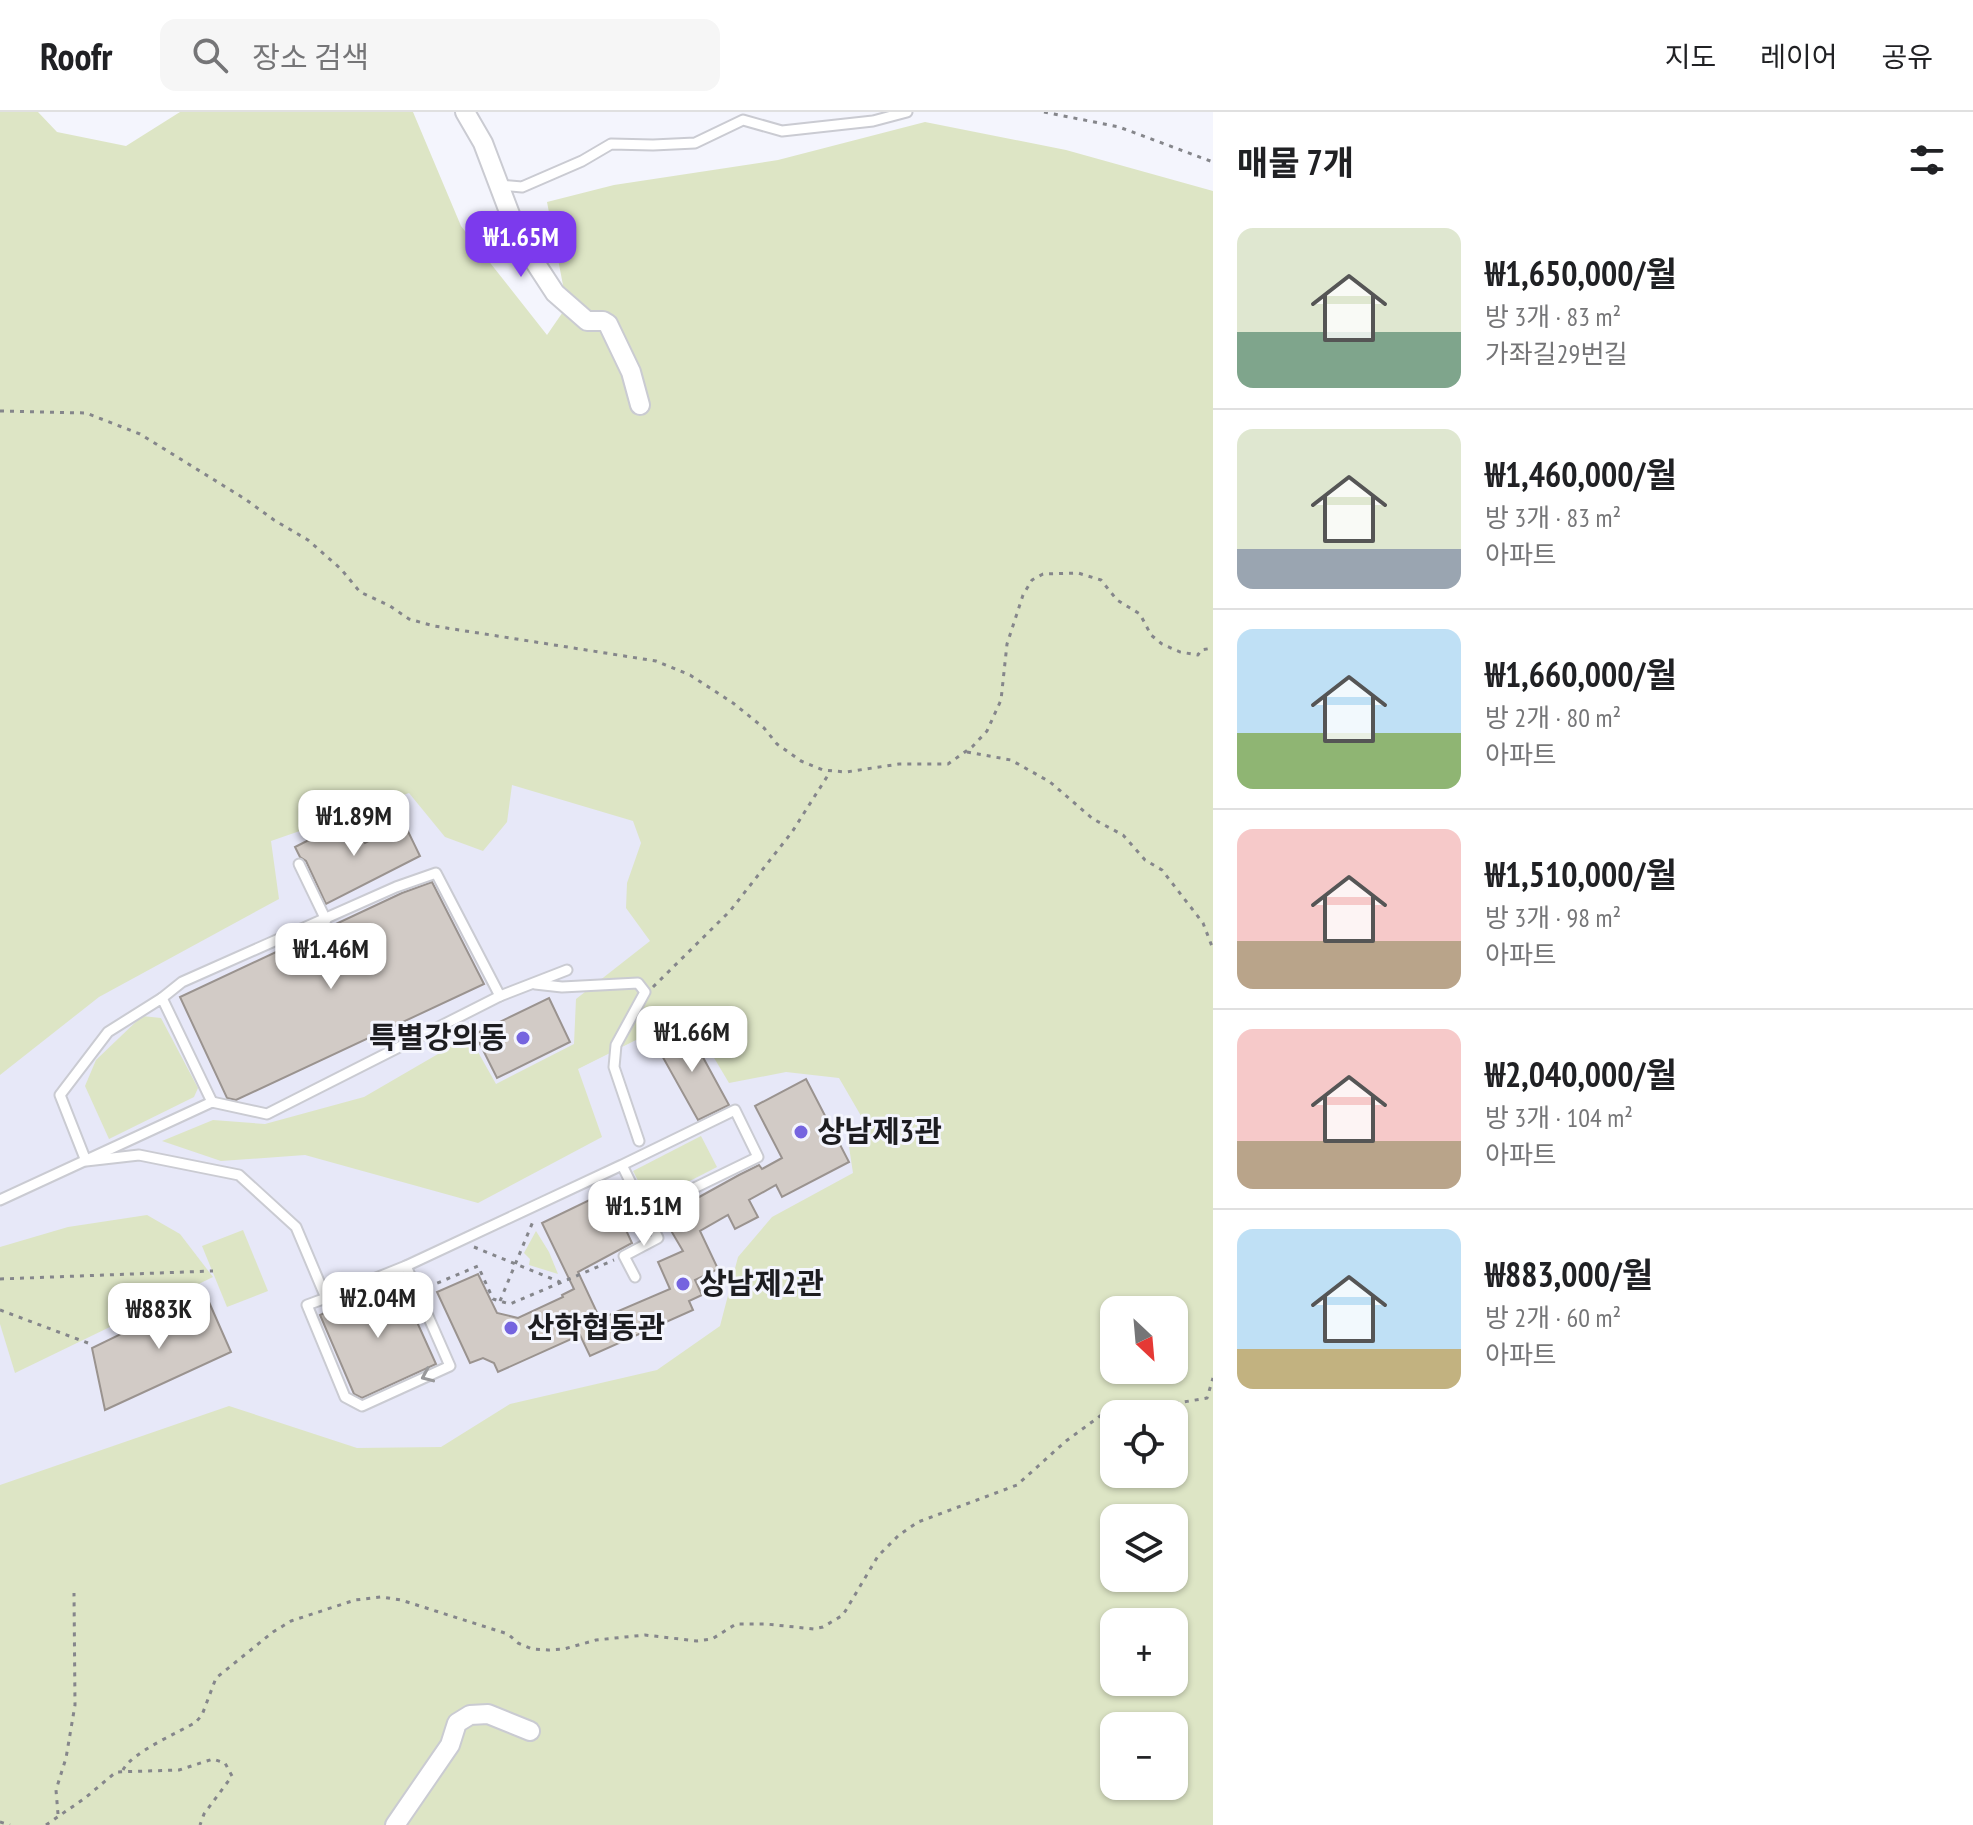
<!DOCTYPE html>
<html lang="ko">
<head>
<meta charset="utf-8">
<style>
  :root { --surface:#fff; --page:#f6f6f6; --text:#202124; --muted:#757577; --line:#e0e0e0; --accent:#7c3aed }
  body { margin:0; font-family:"PT Sans Narrow","Noto Sans KR",sans-serif; background:var(--page); color:var(--text); height:100vh; display:flex; flex-direction:column; font-size:30px; white-space:nowrap }
  * { box-sizing:border-box; margin:0 }
  p { font-size:26px; color:var(--muted) }
  .icon { flex:none; width:44px; height:44px; fill:none; stroke:currentColor; stroke-width:2; stroke-linecap:round; stroke-linejoin:round }
  .map { position:relative; flex:1; overflow:hidden }
  .drawer { display:flex; flex-direction:column; background:var(--surface); width:760px }
  .drawer>* { flex:none }
  .needle { width:52px; rotate:154deg }
  .tools { position:absolute; left:1100px; top:1184px; display:grid; gap:16px }
  .tools a { display:grid; place-items:center; width:88px; height:88px; border-radius:16px; background:var(--surface); box-shadow:0 2px 6px #0004; font-size:40px }
  .price { position:absolute; translate:-50% -68px; padding:0 18px; border-radius:16px; background:#fff; color:#222; font-size:26px; line-height:52px; filter:drop-shadow(0 2px 4px #0008) }
  .price::after { content:''; position:absolute; left:50%; top:48px; width:24px; height:18px; margin-left:-12px; background:inherit; clip-path:polygon(0 0,100% 0,50% 100%) }
  .price.selected { background:var(--accent); color:#fff }
  ul { padding:0; list-style:none }
  li { display:flex; align-items:center; gap:24px; height:200px; padding:0 24px }
  li+li { border-top:2px solid var(--line) }
  li span { display:grid; place-items:center; flex:none; width:224px; height:160px; border-radius:16px; color:#555 }
  li>.icon { margin-inline-start:auto }
  span .icon { width:96px; height:96px; fill:#fffc; stroke-width:1 }
  li b { font-size:34px }
  h2 { display:flex; justify-content:space-between; align-items:center; height:96px; padding:0 24px; font-size:34px }
  header { display:flex; align-items:center; gap:48px; box-sizing:border-box; height:112px; padding:0 40px; background:var(--surface); border-bottom:2px solid var(--line) }
  header strong { font-size:38px }
  nav { display:flex; gap:44px; margin-inline-start:auto; font-size:28px }
  .search { width:560px; height:72px; background:var(--page); display:flex; align-items:center; gap:20px; box-sizing:border-box; padding:0 28px; border-radius:16px; color:var(--muted); font-size:30px }
  main { display:flex; flex:1; min-height:0 }
  .map>svg:first-child { display:block }
</style>
</head>
<body>
<header>
<strong>Roofr</strong>
<div class="search"><svg class="icon" aria-label="search" viewBox="0 0 24 24"><circle cx="10" cy="10" r="6"/><path d="M15 15l6 6"/></svg>장소 검색</div>
<nav><a>지도</a><a>레이어</a><a>공유</a></nav>
</header>
<main>
<div class="map">
<svg width="1213" height="1713" viewBox="0 0 1213 1713">
  <rect width="100%" height="100%" fill="#f4f5fd"/>
  <polygon fill="#e7e8f8" points="397,640 716,704 917,1008 702,1270 404,1352 0,1395 0,933 156,804"/>
  <g fill="#dde5c5" fill-rule="evenodd">
    <path d="M0 0H38L57 20 126 34 180 0H413L461 114 547 223 567 194 547 90 614 73 778 48 925 10 1066 38 1213 79V1713H0V1373L229 1294 357 1336 441 1335 510 1292 657 1258 720 1214 738 1145 772 1105 853 1061 848 1028 864 1009 839 966 786 960 729 971 688 902 578 957 602 1025 478 1091 305 1043 221 1049 162 1029 213 1008 265 1012 364 985 469 924 496 972 574 932 576 887 650 829 626 796 627 771 641 731 633 709 512 673 507 710 483 739 445 725 409 681 271 729 279 787 99 885 0 963ZM1114 1198H1174V1258H1114ZM1114 1302H1174V1362H1114ZM1114 1406H1174V1466H1114ZM1114 1510H1174V1570H1114ZM1114 1614H1174V1674H1114Z"/>
    <polygon points="142,904 161,906 198,976 194,985 109,1027 85,974 96,948"/>
    <polygon points="701,1024 717,1055 649,1090 633,1059"/>
    <polygon points="147,1103 180,1122 213,1165 15,1261 0,1212 0,1135 68,1115"/>
    <polygon points="243,1118 268,1179 227,1195 202,1134"/>
    <polygon points="536,1119 549,1140 558,1162 529,1153 530,1147 524,1141"/>
  </g>
  <g fill="#d2cbc6" stroke="#9a938f" stroke-width="2">
    <polygon points="352,706 365,731 404,711 420,744 326,792 306,749 300,745 295,735"/>
    <polygon points="432,770 484,872 236,988 227,986 180,885 402,781"/>
    <polygon points="549,886 570,930 497,966 475,922"/>
    <polygon points="687,916 729,993 698,1008 656,933"/>
    <polygon points="806,967 849,1050 782,1085 776,1073 749,1088 758,1105 735,1117 728,1103 700,1119 718,1157 695,1168 702,1183 689,1189 693,1198 590,1244 580,1223 498,1260 494,1251 483,1246 470,1251 437,1180 478,1162 497,1201 518,1206 563,1185 562,1183 574,1177 542,1111 608,1079 632,1131 578,1160 600,1207 670,1177 658,1150 683,1139 663,1105 739,1063 759,1053 762,1057 782,1046 755,994"/>
    <polygon points="398,1168 436,1252 362,1286 354,1282 320,1203"/>
    <polygon points="205,1181 231,1240 105,1298 92,1236"/>
  </g>
  <g fill="none" stroke-linecap="round" stroke-linejoin="round">
    <defs>
      <g id="service">
        <polyline points="499,73 522,75 582,49 611,32 653,33 695,31 743,8 782,19 873,9 907,0"/>
        <polyline points="299,752 326,808"/>
        <polyline points="535,872 562,875 638,871 645,880 616,933 614,955 639,1029"/>
        <polyline points="162,886 182,870 396,775 436,761 500,884"/>
        <polyline points="212,990 162,886 108,920 60,983 86,1049 139,1043 239,1063 296,1115 326,1186 406,1154 622,1053 645,1100 758,1045 735,998 622,1053"/>
        <polyline points="0,1088 212,990 267,1002 500,884 567,858"/>
        <polyline points="635,1165 624,1144 658,1126 645,1100"/>
        <polyline points="326,1186 307,1193 345,1285 362,1294 450,1254 406,1154"/>
      </g>
      <g id="minor">
        <polyline points="465,0 483,31 519,126 555,181 587,209 603,209 608,212 631,260 640,293"/>
        <polyline points="395,1713 450,1633 457,1611 470,1603 488,1602 530,1619"/>
      </g>
    </defs>
    <use href="#service" stroke="#cacbd2" stroke-width="13"/>
    <use href="#minor" stroke="#cacbd2" stroke-width="22"/>
    <g stroke="#85868b" stroke-width="3" stroke-dasharray="4 6" stroke-linecap="butt">
      <polyline points="1044,0 1119,15 1213,50"/>
      <polyline points="0,299 86,301 140,322 245,387 274,408 308,428 341,457 360,480 390,494 409,507 434,514 656,549 690,563 733,591 764,616 777,632 801,649 823,658 846,660 899,652 948,652 972,635 987,619 1001,588 1007,532 1023,483 1032,468 1043,462 1078,461 1101,468 1117,488 1140,502 1151,523 1162,532 1180,540 1198,543 1201,538 1213,536"/>
      <polyline points="967,640 1011,648 1050,670 1093,707 1123,723 1145,748 1162,758 1203,811 1213,837"/>
      <polyline points="653,875 730,799 792,720 830,660"/>
      <polyline points="474,1135 560,1170"/>
      <polyline points="0,1167 213,1159"/>
      <polyline points="428,1175 478,1154 493,1187 510,1192 614,1148"/>
      <polyline points="500,1189 534,1107"/>
      <polyline points="0,1198 88,1231"/>
      <path d="M123 1658C132 1640 178 1621 196 1610L202 1603 216 1566 273 1520 291 1509 355 1488 381 1485 401 1488 508 1522 518 1531 532 1537 548 1538 564 1537 596 1528 645 1523 697 1529 712 1527 736 1512H766L814 1517 823 1515 843 1503 878 1444 899 1423 918 1410 1017 1373 1066 1329 1111 1296 1172 1292 1207 1286 1213 1266"/>
      <polyline points="58,1702 56,1678 66,1646 75,1593 74,1481"/>
      <polyline points="0,1710 10,1713"/>
      <polyline points="46,1713 85,1686 116,1660 179,1658 213,1647 225,1651 232,1664 204,1702 200,1713"/>
    </g>
    <use href="#service" stroke="#fff" stroke-width="9"/>
    <use href="#minor" stroke="#fff" stroke-width="18"/>
  </g>
  <defs><path id="oneway-chevron" d="M-2-3.5L2.5 0L-2 3.5" fill="none" stroke-width="1.6" stroke-linecap="round" stroke-linejoin="round" transform="scale(2)"/></defs>
  <use stroke="#99999b" href="#oneway-chevron" transform="translate(427 1264) rotate(156)"/>
  <g fill="#7564df" stroke="#f4f5fd" stroke-width="3">
    <circle cx="523" cy="926" r="8"/>
    <circle cx="801" cy="1020" r="8"/>
    <circle cx="683" cy="1172" r="8"/>
    <circle cx="511" cy="1216" r="8"/>
  </g>
  <g text-anchor="middle" stroke-width="6" stroke-linejoin="round" paint-order="stroke">
    <g font-size="30" font-weight="bold" fill="#1d1d20" stroke="#f4f5fd" text-anchor="start">
      <text x="507" y="936" text-anchor="end">특별강의동</text>
      <text x="817" y="1030">상남제3관</text>
      <text x="699" y="1182">상남제2관</text>
      <text x="527" y="1226">산학협동관</text>
    </g>
  </g>
</svg>
<div class="tools">
<a><svg class="needle" viewBox="-14 -14 28 28"><path d="M0-13l5 13h-10z" fill="#e53935"/><path d="M0 13l5-13h-10z" fill="#757577"/></svg></a>
<a><svg class="icon" aria-label="locate" viewBox="0 0 24 24"><circle cx="12" cy="12" r="6"/><path d="M12 2v4M12 18v4M2 12h4M18 12h4"/></svg></a>
<a><svg class="icon" aria-label="layers" viewBox="0 0 24 24"><path d="M12 4l9 5-9 5-9-5zM3 14l9 5 9-5"/></svg></a>
<a>+</a>
<a>−</a>
</div>
<b class="price selected" style="left:521px;top:167px">₩1.65M</b>
<b class="price" style="left:354px;top:746px">₩1.89M</b>
<b class="price" style="left:331px;top:879px">₩1.46M</b>
<b class="price" style="left:692px;top:962px">₩1.66M</b>
<b class="price" style="left:644px;top:1136px">₩1.51M</b>
<b class="price" style="left:378px;top:1228px">₩2.04M</b>
<b class="price" style="left:159px;top:1239px">₩883K</b>
</div>
<section class="drawer">
<h2>매물 7개<svg class="icon" aria-label="filters" viewBox="0 0 24 24"><path d="M4 7h16M4 17h16"/><circle cx="9" cy="7" r="2"/><circle cx="15" cy="17" r="2"/></svg></h2>
<ul>
<li><span style="background:linear-gradient(#dfe7d0 65%,#7fa58c 0)"><svg class="icon" aria-label="home" viewBox="0 0 24 24"><path d="M3 11l9-7 9 7M6 9v11h12V9"/></svg></span><div><b>₩1,650,000/월</b><p>방 3개 · 83 m²</p><p>가좌길29번길</p></div></li>
<li><span style="background:linear-gradient(#dfe7d0 75%,#9aa5b1 0)"><svg class="icon" aria-label="home" viewBox="0 0 24 24"><path d="M3 11l9-7 9 7M6 9v11h12V9"/></svg></span><div><b>₩1,460,000/월</b><p>방 3개 · 83 m²</p><p>아파트</p></div></li>
<li><span style="background:linear-gradient(#bfe0f5 65%,#8fb573 0)"><svg class="icon" aria-label="home" viewBox="0 0 24 24"><path d="M3 11l9-7 9 7M6 9v11h12V9"/></svg></span><div><b>₩1,660,000/월</b><p>방 2개 · 80 m²</p><p>아파트</p></div></li>
<li><span style="background:linear-gradient(#f6c9c9 70%,#b9a48a 0)"><svg class="icon" aria-label="home" viewBox="0 0 24 24"><path d="M3 11l9-7 9 7M6 9v11h12V9"/></svg></span><div><b>₩1,510,000/월</b><p>방 3개 · 98 m²</p><p>아파트</p></div></li>
<li><span style="background:linear-gradient(#f6c9c9 70%,#b9a48a 0)"><svg class="icon" aria-label="home" viewBox="0 0 24 24"><path d="M3 11l9-7 9 7M6 9v11h12V9"/></svg></span><div><b>₩2,040,000/월</b><p>방 3개 · 104 m²</p><p>아파트</p></div></li>
<li><span style="background:linear-gradient(#bfe0f5 75%,#c2b280 0)"><svg class="icon" aria-label="home" viewBox="0 0 24 24"><path d="M3 11l9-7 9 7M6 9v11h12V9"/></svg></span><div><b>₩883,000/월</b><p>방 2개 · 60 m²</p><p>아파트</p></div></li>
</ul>
</section>
</main>
</body>
</html>
